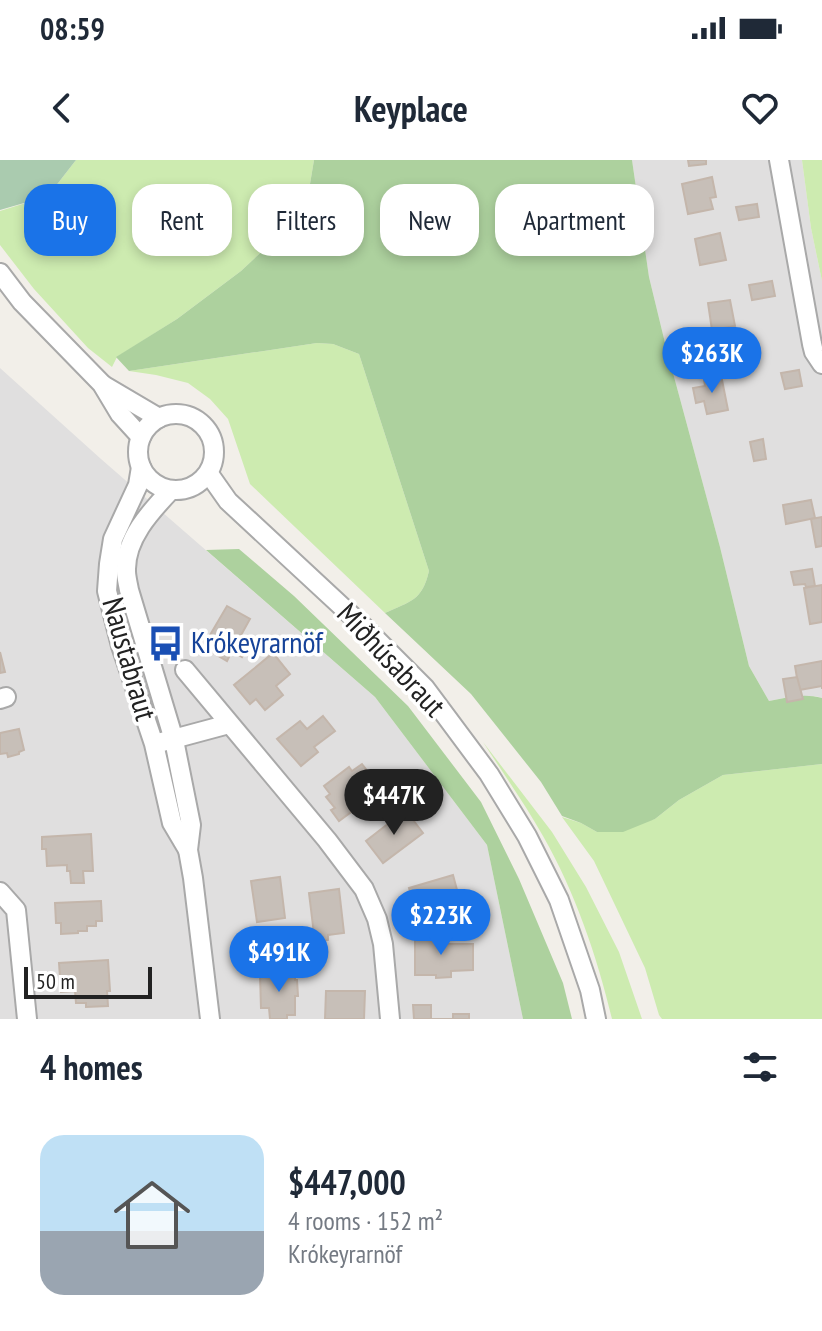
<!DOCTYPE html>
<html lang="en">
<head>
<meta charset="utf-8">
<style>
  :root { --surface:#fff; --page:#f6f6f7; --text:#1f2937; --muted:#747a83; --accent:#1a73e8 }
  body { margin:0; font-family:"PT Sans Narrow",sans-serif; background:var(--page); color:var(--text); height:100vh; display:flex; flex-direction:column; font-size:30px; white-space:nowrap }
  * { box-sizing:border-box; margin:0 }
  p { font-size:26px; color:var(--muted) }
  .icon { flex:none; width:44px; height:44px; fill:none; stroke:currentColor; stroke-width:2; stroke-linecap:round; stroke-linejoin:round }
  .map { position:relative; height:859px; overflow:hidden }
  .panel { display:flex; flex-direction:column; background:var(--surface); flex:1 }
  .panel>* { flex:none }
  .top-card { position:absolute; left:24px; top:24px; width:774px; height:72px; display:flex; gap:16px }
  .scale { position:absolute; left:24px; bottom:20px; width:128px; box-sizing:border-box; padding-left:8px; border:4px solid #222; border-top:0; font-size:22px; line-height:28px; white-space:nowrap; color:#222; -webkit-text-stroke:6px #fff; paint-order:stroke }
  .price { position:absolute; translate:-50% -68px; padding:0 18px; border-radius:28px; background:var(--accent); color:#fff; font-size:26px; line-height:52px; filter:drop-shadow(0 2px 4px #0008) }
  .price::after { content:''; position:absolute; left:50%; top:48px; width:24px; height:18px; margin-left:-12px; background:inherit; clip-path:polygon(0 0,100% 0,50% 100%) }
  .price.selected { background:#222; color:#fff }
  ul { padding:0; list-style:none }
  li { display:flex; align-items:center; gap:24px; height:200px; padding:0 40px }
  li span { display:grid; place-items:center; flex:none; width:224px; height:160px; border-radius:24px; color:#555 }
  li>.icon { margin-inline-start:auto }
  span .icon { width:96px; height:96px; fill:#fffc; stroke-width:1 }
  li b { font-size:34px }
  h2 { display:flex; justify-content:space-between; align-items:center; height:96px; padding:0 40px; font-size:34px }
  .pill { padding:0 28px; border-radius:24px; background:var(--surface); box-shadow:0 4px 12px #0003; font-size:28px; line-height:72px }
  .pill.selected { background:var(--accent); color:#fff }
  .status { display:flex; justify-content:space-between; align-items:center; height:56px; padding:0 40px; background:var(--surface); direction:ltr }
  .status svg { height:22px; fill:currentColor }
  header { display:flex; justify-content:space-between; align-items:center; height:104px; padding:0 40px; background:var(--surface); font-size:36px; font-weight:700 }
  .map>svg:first-child { display:block }
</style>
</head>
<body>
<div class="status"><b>08:59</b><svg viewBox="0 0 49 12"><path d="M0 12V9h3v3zM5 12V6h3v6zM10 12V3h3v9zM15 12V0h3v12zM26 1h20v11H26zM47 4h2v5h-2z"/></svg></div>
<header><svg class="icon" aria-label="back" viewBox="0 0 24 24"><path d="M15 5l-7 7 7 7"/></svg>Keyplace<svg class="icon" aria-label="heart" viewBox="0 0 24 24"><path d="M12 20l-8-8c-3-5 5-10 8-4 3-6 11-1 8 4z"/></svg></header>
<div class="map">
<svg width="822" height="859" viewBox="0 0 822 859">
  <rect width="100%" height="100%" fill="#f2efe9"/>
  <g fill="#e0dfdf">
    <polygon points="632,0 802,0 811,68 822,121 822,538 815,536 794,536 769,541 749,506 720,387 666,187 649,117"/>
    <polygon points="0,208 101,299 375,537 487,685 523,859 0,859"/>
  </g>
  <g fill="#cdebb0">
    <polygon points="76,0 314,0 310,24 291,64 241,111 177,159 117,197 112,207 88,188 34,129 0,85 0,51 48,36"/>
    <polygon points="802,0 822,0 822,121 811,68"/>
    <path d="M317 183 333 184 359 194 429 411C422 441 411 441 385 453L250 324 228 259 210 239 188 223 156 215 129 211Z"/>
    <path d="M483 582 552 672 586 727 619 792 642 859H612C597 796 575 732 543 676 525 644 503 613 483 582Z"/>
    <polygon points="822,604 822,859 662,859 659,855 645,808 594,701 562,657 581,663 597,672 655,659 679,640 723,615"/>
  </g>
  <g fill="#add19e">
    <path d="M314 0H632L649 117 666 187 720 387 749 506 769 541C787 537 805 533 822 538V604L723 615 679 640 655 659 623 672H597L581 663 562 656 541 622 471 534 385 453C411 441 422 441 429 411L359 194 333 184 317 183 129 211 116 197 177 159 241 111 291 64 310 24Z"/>
    <polygon points="239,389 294,436 408,546 481,642 519,719 563,823 572,859 523,859 487,685 375,537 206,390"/>
  </g>
  <polygon fill="#aacbaf" points="0,0 76,0 48,36 0,50"/>
  <g fill="#c7bfb8" stroke="#c4b6ab" stroke-width="2">
    <polygon points="688,0 706,0 706,4 689,6"/>
    <polygon points="712,17 716,37 710,38 713,49 688,54 682,24"/>
    <polygon points="757,44 759,57 739,60 736,47"/>
    <polygon points="720,73 726,100 700,105 695,79"/>
    <polygon points="772,121 775,136 752,140 749,125"/>
    <polygon points="730,140 735,166 712,170 708,143"/>
    <polygon points="799,210 802,226 785,229 781,213"/>
    <polygon points="721,215 728,250 707,254 704,241 696,243 693,228 705,226 704,219"/>
    <polygon points="763,279 766,299 754,301 750,282"/>
    <polygon points="811,340 815,358 786,364 783,345"/>
    <polygon points="822,357 822,386 816,387 811,359"/>
    <polygon points="812,409 815,426 806,427 805,424 794,425 791,412"/>
    <polygon points="822,425 822,462 810,464 804,428"/>
    <polygon points="227,446 250,459 240,477 250,483 242,497 232,491 227,501 203,487"/>
    <polygon points="0,492 5,512 0,513"/>
    <polygon points="273,493 290,514 276,526 283,535 265,550 256,539 250,544 234,525"/>
    <polygon points="822,501 822,529 822,526 799,530 795,506"/>
    <polygon points="797,517 803,539 787,542 783,519"/>
    <polygon points="323,556 335,571 314,587 318,592 301,606 277,579 300,561 307,569"/>
    <polygon points="19,569 24,590 19,592 19,594 8,597 7,593 0,594 0,573"/>
    <polygon points="362,604 376,622 364,631 370,638 339,661 331,650 335,648 326,637 330,634 324,626 349,607 352,611"/>
    <polygon points="407,652 423,673 383,703 366,681 389,663 391,665"/>
    <polygon points="91,674 93,711 83,711 84,723 71,723 70,711 67,711 67,705 47,706 46,689 42,689 42,677"/>
    <polygon points="453,715 460,741 439,747 436,739 414,745 409,728"/>
    <polygon points="280,717 285,758 257,762 251,721"/>
    <polygon points="339,729 344,773 328,775 328,780 315,782 309,733"/>
    <polygon points="101,741 102,761 96,761 96,766 87,766 87,771 78,771 78,773 61,774 61,763 56,763 55,743"/>
    <polygon points="438,774 438,784 473,784 473,810 451,811 451,817 436,818 436,815 415,815 415,775"/>
    <polygon points="108,800 110,831 107,831 108,846 86,847 86,843 76,843 75,831 61,832 59,803"/>
    <polygon points="295,810 295,820 297,820 298,836 295,836 295,855 287,855 287,859 270,859 269,848 261,848 260,814 274,814 274,811"/>
    <polygon points="326,831 365,831 364,859 325,859"/>
    <polygon points="413,845 431,845 431,859 453,859 453,854 469,854 469,859 414,859"/>
  </g>
  <g fill="none" stroke-linecap="round" stroke-linejoin="round">
    <defs>
      <g id="minor">
        <polyline points="779,0 812,184 814,192 822,204"/>
        <polyline points="0,113 22,142 102,224 120,254 141,277"/>
        <polyline points="103,225 159,258"/>
        <circle cx="176" cy="292" r="38"/>
        <polyline points="141,307 138,325 113,379 109,404 107,431 121,486 154,584 172,663 188,690"/>
        <polyline points="209,314 228,341 366,469 425,528 489,614 527,676 559,740 590,830 596,859"/>
        <path d="M171 330C150 352 125 379 126 411 126 417 128 424 129 430L174 580 191 665 188 690 193 718 210 859"/>
        <polyline points="185,510 327,680 364,729 377,759 383,784 390,859"/>
        <polyline points="0,539 6,537"/>
        <polyline points="162,582 229,564"/>
        <polyline points="0,732 16,750 27,859"/>
      </g>
    </defs>
    <use href="#minor" stroke="#a9a9a9" stroke-width="22"/>
    <use href="#minor" stroke="#fff" stroke-width="18"/>
  </g>
  <defs>
    <symbol id="bus-bare" viewBox="-9 -9 18 18"><path d="M-5-6H5V4H4V6H2V4H-2V6H-4V4H-5ZM-3.5-4V0h7V-4ZM-3.5 1.2v1.5H-2V1.2ZM2 1.2v1.5H3.5V1.2Z" fill="#1a4fb4" stroke="#fff" stroke-width="2.5" paint-order="stroke"/></symbol>
  </defs>
  <g fill-rule="evenodd">
    <use href="#bus-bare" x="140" y="458" width="51" height="51"/>
  </g>
  <g text-anchor="middle" stroke-width="7" stroke-linejoin="round" paint-order="stroke">
    <g font-size="30" fill="#164399" stroke="#fff" text-anchor="start">
      <text x="191" y="493">Krókeyrarnöf</text>
    </g>
    <g font-size="30" fill="#222" stroke="#fff">
      <text transform="translate(129 499) rotate(74)" y="10">Naustabraut</text>
      <text transform="translate(391 500) rotate(47)" y="10">Miðhúsabraut</text>
    </g>
  </g>
</svg>
<div class="scale">50 m</div>
<b class="price" style="left:712px;top:235px">$263K</b>
<b class="price selected" style="left:394px;top:677px">$447K</b>
<b class="price" style="left:441px;top:797px">$223K</b>
<b class="price" style="left:279px;top:834px">$491K</b>
<div class="top-card">
<a class="pill selected">Buy</a>
<a class="pill">Rent</a>
<a class="pill">Filters</a>
<a class="pill">New</a>
<a class="pill">Apartment</a>
</div>
</div>
<section class="panel">
<h2>4 homes<svg class="icon" aria-label="filters" viewBox="0 0 24 24"><path d="M4 7h16M4 17h16"/><circle cx="9" cy="7" r="2"/><circle cx="15" cy="17" r="2"/></svg></h2>
<ul>
<li><span style="background:linear-gradient(#bfe0f5 60%,#9aa5b1 0)"><svg class="icon" aria-label="home" viewBox="0 0 24 24"><path d="M3 11l9-7 9 7M6 9v11h12V9"/></svg></span><div><b>$447,000</b><p>4 rooms · 152 m²</p><p>Krókeyrarnöf</p></div></li>
</ul>
</section>
</body>
</html>
